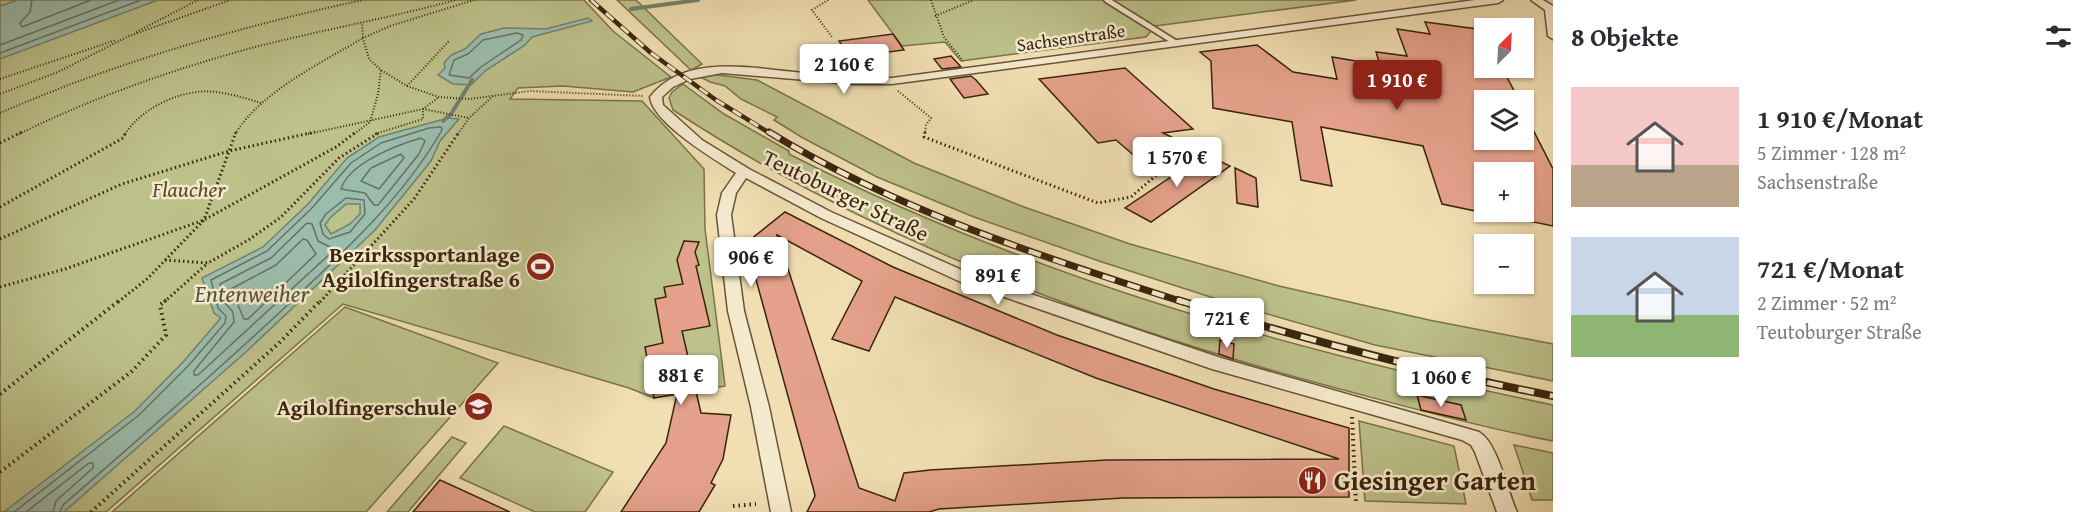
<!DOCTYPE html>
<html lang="de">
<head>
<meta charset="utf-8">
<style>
  :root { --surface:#fff; --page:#f7f7f7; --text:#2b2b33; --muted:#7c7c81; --accent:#8f2418 }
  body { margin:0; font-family:"Gentium Book Plus",serif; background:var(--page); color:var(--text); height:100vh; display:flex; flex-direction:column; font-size:22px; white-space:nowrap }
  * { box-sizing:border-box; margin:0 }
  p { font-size:20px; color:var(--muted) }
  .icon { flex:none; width:33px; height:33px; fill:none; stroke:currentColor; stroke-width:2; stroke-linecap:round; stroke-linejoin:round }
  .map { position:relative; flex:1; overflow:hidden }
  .drawer { display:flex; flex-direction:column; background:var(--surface); width:540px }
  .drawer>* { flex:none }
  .needle { width:39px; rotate:24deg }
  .fabs { position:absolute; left:1474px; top:18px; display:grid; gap:12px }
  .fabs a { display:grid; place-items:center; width:60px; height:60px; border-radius:0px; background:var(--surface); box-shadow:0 2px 4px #0004; font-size:30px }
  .price { position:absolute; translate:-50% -51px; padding:0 14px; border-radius:6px; background:#fff; color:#222; font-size:20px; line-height:39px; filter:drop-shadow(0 2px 3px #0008) }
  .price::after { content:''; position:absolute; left:50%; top:36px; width:18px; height:14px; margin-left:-9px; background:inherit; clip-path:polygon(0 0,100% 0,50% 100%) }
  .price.current { background:var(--accent); color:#fff }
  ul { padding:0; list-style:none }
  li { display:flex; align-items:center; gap:18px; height:150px; padding:0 18px }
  li span { display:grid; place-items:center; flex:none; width:168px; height:120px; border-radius:0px; color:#555 }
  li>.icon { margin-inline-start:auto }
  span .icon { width:72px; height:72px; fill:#fffc; stroke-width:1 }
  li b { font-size:26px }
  h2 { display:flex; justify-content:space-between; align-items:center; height:72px; padding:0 18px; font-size:26px }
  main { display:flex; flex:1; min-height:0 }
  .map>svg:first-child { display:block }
</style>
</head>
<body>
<main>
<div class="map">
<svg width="1553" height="512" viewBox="0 0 1553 512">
  <rect width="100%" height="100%" fill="#f1dfb3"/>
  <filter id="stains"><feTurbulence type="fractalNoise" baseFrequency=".00333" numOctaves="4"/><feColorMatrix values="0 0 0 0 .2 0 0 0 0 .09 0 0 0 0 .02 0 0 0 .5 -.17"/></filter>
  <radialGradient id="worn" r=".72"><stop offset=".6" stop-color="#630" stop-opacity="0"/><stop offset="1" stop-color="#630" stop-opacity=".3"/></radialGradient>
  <g fill="#bdc18a" stroke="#7a734b" stroke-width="1.5">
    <polygon points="0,0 584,0 613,31 671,77 633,92 563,86 518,88 510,99 642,101 704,169 705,229 725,386 654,398 629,388 343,304 106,512 0,512"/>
    <polygon points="617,0 636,0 702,64 691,70"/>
    <polygon points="868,0 1356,0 1155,26 1146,37 961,61 945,42 902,46"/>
    <polygon points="710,74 757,80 914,163 1024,207 1130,244 1279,286 1429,320 1553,344 1553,381 1375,345 1226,302 1099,261 974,217 877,177 803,138 774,120 777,117 741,99 725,86 710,82 699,76"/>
    <path d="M683 84 724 114 789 151V154C1030 277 1289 350 1553 405V441C1480 427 1408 407 1336 388 1104 326 875 242 673 110L669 98 672 92Z"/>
    <polygon points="345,307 498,363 366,512 112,512"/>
    <polygon points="1359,421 1454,446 1466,504 1365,501"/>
    <polygon points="504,426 613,472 585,512 535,512 460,478"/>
    <polygon points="452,437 466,443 408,512 387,512"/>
    <polygon points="1514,445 1553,453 1553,500 1532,500"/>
  </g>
  <g fill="#9bbdae" stroke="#73806d" stroke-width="1.5" fill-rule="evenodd">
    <polygon points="18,0 158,0 0,59 0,6"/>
    <polygon points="588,18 592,21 532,37 525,45 485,71 471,85 453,84 438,75 445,68 444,63 451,55 465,49 481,34 504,28 546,29"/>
    <path d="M448 118 459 119 440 141 431 161 375 230 247 351 64 512H4L135 411 184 361 221 318 214 313 202 278 263 247 308 204 347 158 379 137ZM346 204H360V214L350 224 331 234 325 225 330 218Z"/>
  </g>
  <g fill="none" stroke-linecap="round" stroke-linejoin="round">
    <g stroke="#6a715d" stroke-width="1.5">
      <polyline points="32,0 30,12 20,23 22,27 91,0"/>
      <polygon points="517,33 523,35 521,40 481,67 469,78 449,75 454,60 468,54 483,40"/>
      <polyline points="0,45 119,0"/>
      <polyline points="0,53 141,0"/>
      <path d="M421 138 425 141 419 154 378 205H374L365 193 341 189C349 163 397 145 421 138Z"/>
      <polygon points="401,154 404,158 379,189 361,181 371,168"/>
      <polygon points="346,198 364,200 365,214 350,232 329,239 323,234 320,223 326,214"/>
      <polygon points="307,223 312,224 318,241 332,248 332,252 198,375 194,375 194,371 234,322 233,312 225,303 220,284 271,258"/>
      <polygon points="303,239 307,240 316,254 248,319 244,319 231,289 276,265"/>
      <path d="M14 512 139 415 189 365 225 323 226 316 218 308 211 280 267 251 312 208 351 163 381 143 429 128 441 127 442 130C404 196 350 246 295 298 220 369 141 437 63 505L60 512"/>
      <polyline points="26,512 89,463 93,463 93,468 56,501 53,512"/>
    </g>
    <g stroke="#73806d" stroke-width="4">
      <polyline points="631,9 698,0"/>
      <polyline points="443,121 451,114 472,80"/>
    </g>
  </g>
  <g fill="#e5a18c" stroke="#38250c" stroke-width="1.5" fill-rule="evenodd">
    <polygon points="1425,22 1485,30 1485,68 1502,68 1519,100 1485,100 1485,140 1524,140 1524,112 1553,169 1553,226 1524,220 1524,172 1485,172 1485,213 1442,204 1423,146 1321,127 1332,186 1301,180 1292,122 1213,108 1211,61 1200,52 1257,45 1293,72 1337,79 1332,57 1380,65 1376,52 1407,56 1397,29 1430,34"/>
    <polygon points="893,34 904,50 850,57 839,41"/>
    <polygon points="951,56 961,67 942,69 934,59"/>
    <polygon points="1125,68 1193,129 1163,133 1194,148 1137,158 1116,140 1098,143 1039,79"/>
    <polygon points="971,76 976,80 988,94 964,98 950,79"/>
    <polygon points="1205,154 1230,166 1151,222 1125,208"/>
    <polygon points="1235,168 1256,178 1258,207 1237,203"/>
    <path d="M785 212 893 267 1057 335 1214 389 1349 428V497L1123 498 939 509 929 512H807L815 496 814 491 746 243ZM777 235 862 281 832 339 869 351 895 297 1096 378 1339 459 1107 460 930 470 904 473 895 501 859 488Z"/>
    <polygon points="684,241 699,242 695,252 699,265 696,266 710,326 682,331 701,413 731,415 723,459 711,483 715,485 699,512 621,512 666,443 677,394 654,398 645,347 663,343 655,299 666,297 664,287 683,284 677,260"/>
    <polygon points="1220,340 1234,344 1233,359 1219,354"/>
    <polygon points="1417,395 1461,405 1466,420 1421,410"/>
    <polygon points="440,480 510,512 413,512"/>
  </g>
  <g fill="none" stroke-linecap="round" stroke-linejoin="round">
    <defs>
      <polyline id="lane" points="1107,0 1176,43"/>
      <g id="street">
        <path d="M1475 0H1503L1498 3 892 84H853L722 73 690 79 673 87 662 97 663 105 702 140 749 169 831 212 971 274 1221 358 1479 432C1498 443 1507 491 1517 512H1497L1475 452 1471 445 1462 440 1212 369 961 282 821 218 746 178 736 193 731 215 744 311 769 407 791 512H771L751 407 728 311 717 215 722 193 736 173C714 159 653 123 650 97 685 52 755 69 804 73 833 76 862 78 892 78Z"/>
        <polygon points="1531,0 1543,0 1553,6 1553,39 1548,36 1545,10"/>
      </g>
    </defs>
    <use href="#lane" stroke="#665436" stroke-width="8"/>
    <use href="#street" stroke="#665436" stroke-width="3"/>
    <g stroke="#38250c" stroke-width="2" stroke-dasharray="1 2" stroke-linecap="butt">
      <polyline points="474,0 390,26 363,38 369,59 381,70 407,86 439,97 470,99 530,91 643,96"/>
      <polyline points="828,0 812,10 832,37"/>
      <polyline points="931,0 944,37 963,61"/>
      <polyline points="935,16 974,0"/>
      <polyline points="136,32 198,0"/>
      <polyline points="0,79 116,40"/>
      <polyline points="407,86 450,40"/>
      <polyline points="898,91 931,118 926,125 925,134"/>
      <polyline points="0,94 58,72 129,36 230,0"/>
      <path d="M0 113C117 62 238 27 363 0"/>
      <path d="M19 134C94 97 174 69 255 47 322 30 389 18 456 0"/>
      <path d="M125 134C140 111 169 96 196 92 216 89 242 97 261 103"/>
      <path d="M235 134C262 91 321 63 363 38L362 24"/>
      <polyline points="308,134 423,109 439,97"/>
      <polyline points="354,134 370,122 378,94 381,70"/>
      <polyline points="375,134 423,119 423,109 469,118"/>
      <polyline points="458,134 469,118 494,95"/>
    </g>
    <g stroke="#38250c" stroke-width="3" stroke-dasharray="1.5 3" stroke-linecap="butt">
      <polyline points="925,132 924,137 1098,203 1131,197 1161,171"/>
      <polyline points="0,143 22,132"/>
      <polyline points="0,207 123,138 126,132"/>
      <polyline points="0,239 122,184 229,151 315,132"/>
      <polyline points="165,260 208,263 250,239 281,217 339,158 380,132"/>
      <polyline points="0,287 65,269 204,220 336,147 356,132"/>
      <polyline points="118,302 147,279 204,220 236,132"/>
      <polyline points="164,302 208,263"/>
      <polyline points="320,302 414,199 459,132"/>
    </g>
    <g stroke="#38250c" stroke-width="4" stroke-dasharray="1.5 4" stroke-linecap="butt">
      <polyline points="0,394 120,300"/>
      <polyline points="1352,417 1356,503"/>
      <polyline points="0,472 131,372 166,335 160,305 166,300"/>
      <polyline points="733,506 756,504"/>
      <polyline points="91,512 279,343 321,300"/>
    </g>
    <use href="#lane" stroke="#f6eace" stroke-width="5"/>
    <use href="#street" fill="#f6eace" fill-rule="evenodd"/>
    <defs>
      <polyline id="rail-far2" points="591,0 651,53 716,100 771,134"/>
      <path id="rail-far1" d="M769 132C896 210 1042 257 1183 302"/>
      <path id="rail" d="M1178 300C1301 339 1426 371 1553 396"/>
    </defs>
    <use href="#rail-far2" stroke="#38250c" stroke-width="4.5"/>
    <use href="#rail-far1" stroke="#38250c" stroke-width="7"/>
    <use href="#rail" stroke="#38250c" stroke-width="8"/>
    <use href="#rail-far2" stroke="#f6eace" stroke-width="3" stroke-dasharray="10" stroke-linecap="butt"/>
    <use href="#rail-far1" stroke="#f6eace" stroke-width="4.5" stroke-dasharray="13" stroke-linecap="butt"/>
    <use href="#rail" stroke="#f6eace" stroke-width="5" stroke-dasharray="16" stroke-linecap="butt"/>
  </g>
  <defs>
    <symbol id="stadium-disc" viewBox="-11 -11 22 22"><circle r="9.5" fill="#8f2418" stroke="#f6eace"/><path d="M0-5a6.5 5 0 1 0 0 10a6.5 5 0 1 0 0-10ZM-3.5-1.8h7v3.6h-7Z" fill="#fff"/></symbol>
    <symbol id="school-disc" viewBox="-11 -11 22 22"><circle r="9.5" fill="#8f2418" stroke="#f6eace"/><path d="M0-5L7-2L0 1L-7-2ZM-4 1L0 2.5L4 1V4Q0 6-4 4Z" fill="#fff"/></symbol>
    <symbol id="restaurant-disc" viewBox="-11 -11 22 22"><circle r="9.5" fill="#8f2418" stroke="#f6eace"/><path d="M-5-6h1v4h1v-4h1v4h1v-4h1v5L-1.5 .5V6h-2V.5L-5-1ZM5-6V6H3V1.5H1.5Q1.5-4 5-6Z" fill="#fff"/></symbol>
  </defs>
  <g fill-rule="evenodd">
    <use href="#stadium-disc" x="524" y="250" width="33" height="33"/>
    <use href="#school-disc" x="462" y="390" width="33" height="33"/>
    <use href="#restaurant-disc" x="1296" y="464" width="33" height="33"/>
  </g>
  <g text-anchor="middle" stroke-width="5" stroke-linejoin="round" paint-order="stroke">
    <g font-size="18" fill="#38250c" stroke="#f6eace">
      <text transform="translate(1071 38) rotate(-8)" y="6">Sachsenstraße</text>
    </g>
    <g font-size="22" font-style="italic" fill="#594c2c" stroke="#f6eace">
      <text x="189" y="197">Flaucher</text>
    </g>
    <g font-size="22" fill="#38250c" stroke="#f6eace">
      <text transform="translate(846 195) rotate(26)" y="8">Teutoburger Straße</text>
    </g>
    <g font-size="22" font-weight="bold" fill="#38250c" stroke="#f6eace" text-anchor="end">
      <text x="520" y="262">Bezirkssportanlage<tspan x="520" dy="25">Agilolfingerstraße 6</tspan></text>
      <text x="457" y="415">Agilolfingerschule</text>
    </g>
    <g font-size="24" font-style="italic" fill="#56533d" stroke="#f6eace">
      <text x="252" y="302">Entenweiher</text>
    </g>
    <g font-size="27" font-weight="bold" fill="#38250c" stroke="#f6eace" text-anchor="start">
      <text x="1334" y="490">Giesinger Garten</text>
    </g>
  </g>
  <rect width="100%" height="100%" filter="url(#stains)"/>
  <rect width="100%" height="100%" fill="url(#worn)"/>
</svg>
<div class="fabs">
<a><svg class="needle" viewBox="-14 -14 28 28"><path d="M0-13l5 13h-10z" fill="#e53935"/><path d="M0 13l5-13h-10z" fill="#7c7c81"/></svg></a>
<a><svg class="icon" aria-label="layers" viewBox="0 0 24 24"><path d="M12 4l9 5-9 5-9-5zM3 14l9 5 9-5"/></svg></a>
<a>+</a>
<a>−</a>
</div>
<b class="price" style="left:844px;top:95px">2 160 €</b>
<b class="price current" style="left:1397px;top:111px">1 910 €</b>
<b class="price" style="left:1177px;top:188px">1 570 €</b>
<b class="price" style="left:751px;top:288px">906 €</b>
<b class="price" style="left:998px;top:306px">891 €</b>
<b class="price" style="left:1227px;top:349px">721 €</b>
<b class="price" style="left:681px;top:406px">881 €</b>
<b class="price" style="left:1441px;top:408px">1 060 €</b>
</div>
<section class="drawer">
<h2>8 Objekte<svg class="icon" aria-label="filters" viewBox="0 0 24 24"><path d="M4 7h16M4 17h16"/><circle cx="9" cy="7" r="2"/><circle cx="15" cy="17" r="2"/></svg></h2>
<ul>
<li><span style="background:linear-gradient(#f6c9c9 65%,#b9a48a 0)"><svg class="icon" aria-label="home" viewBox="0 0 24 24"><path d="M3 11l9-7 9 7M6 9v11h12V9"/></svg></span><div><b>1 910 €/Monat</b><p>5 Zimmer · 128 m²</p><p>Sachsenstraße</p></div></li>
<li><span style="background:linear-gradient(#c9d6e8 65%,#8fb573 0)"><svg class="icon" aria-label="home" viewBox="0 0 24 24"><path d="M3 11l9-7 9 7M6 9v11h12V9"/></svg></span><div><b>721 €/Monat</b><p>2 Zimmer · 52 m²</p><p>Teutoburger Straße</p></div></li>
</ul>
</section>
</main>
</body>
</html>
